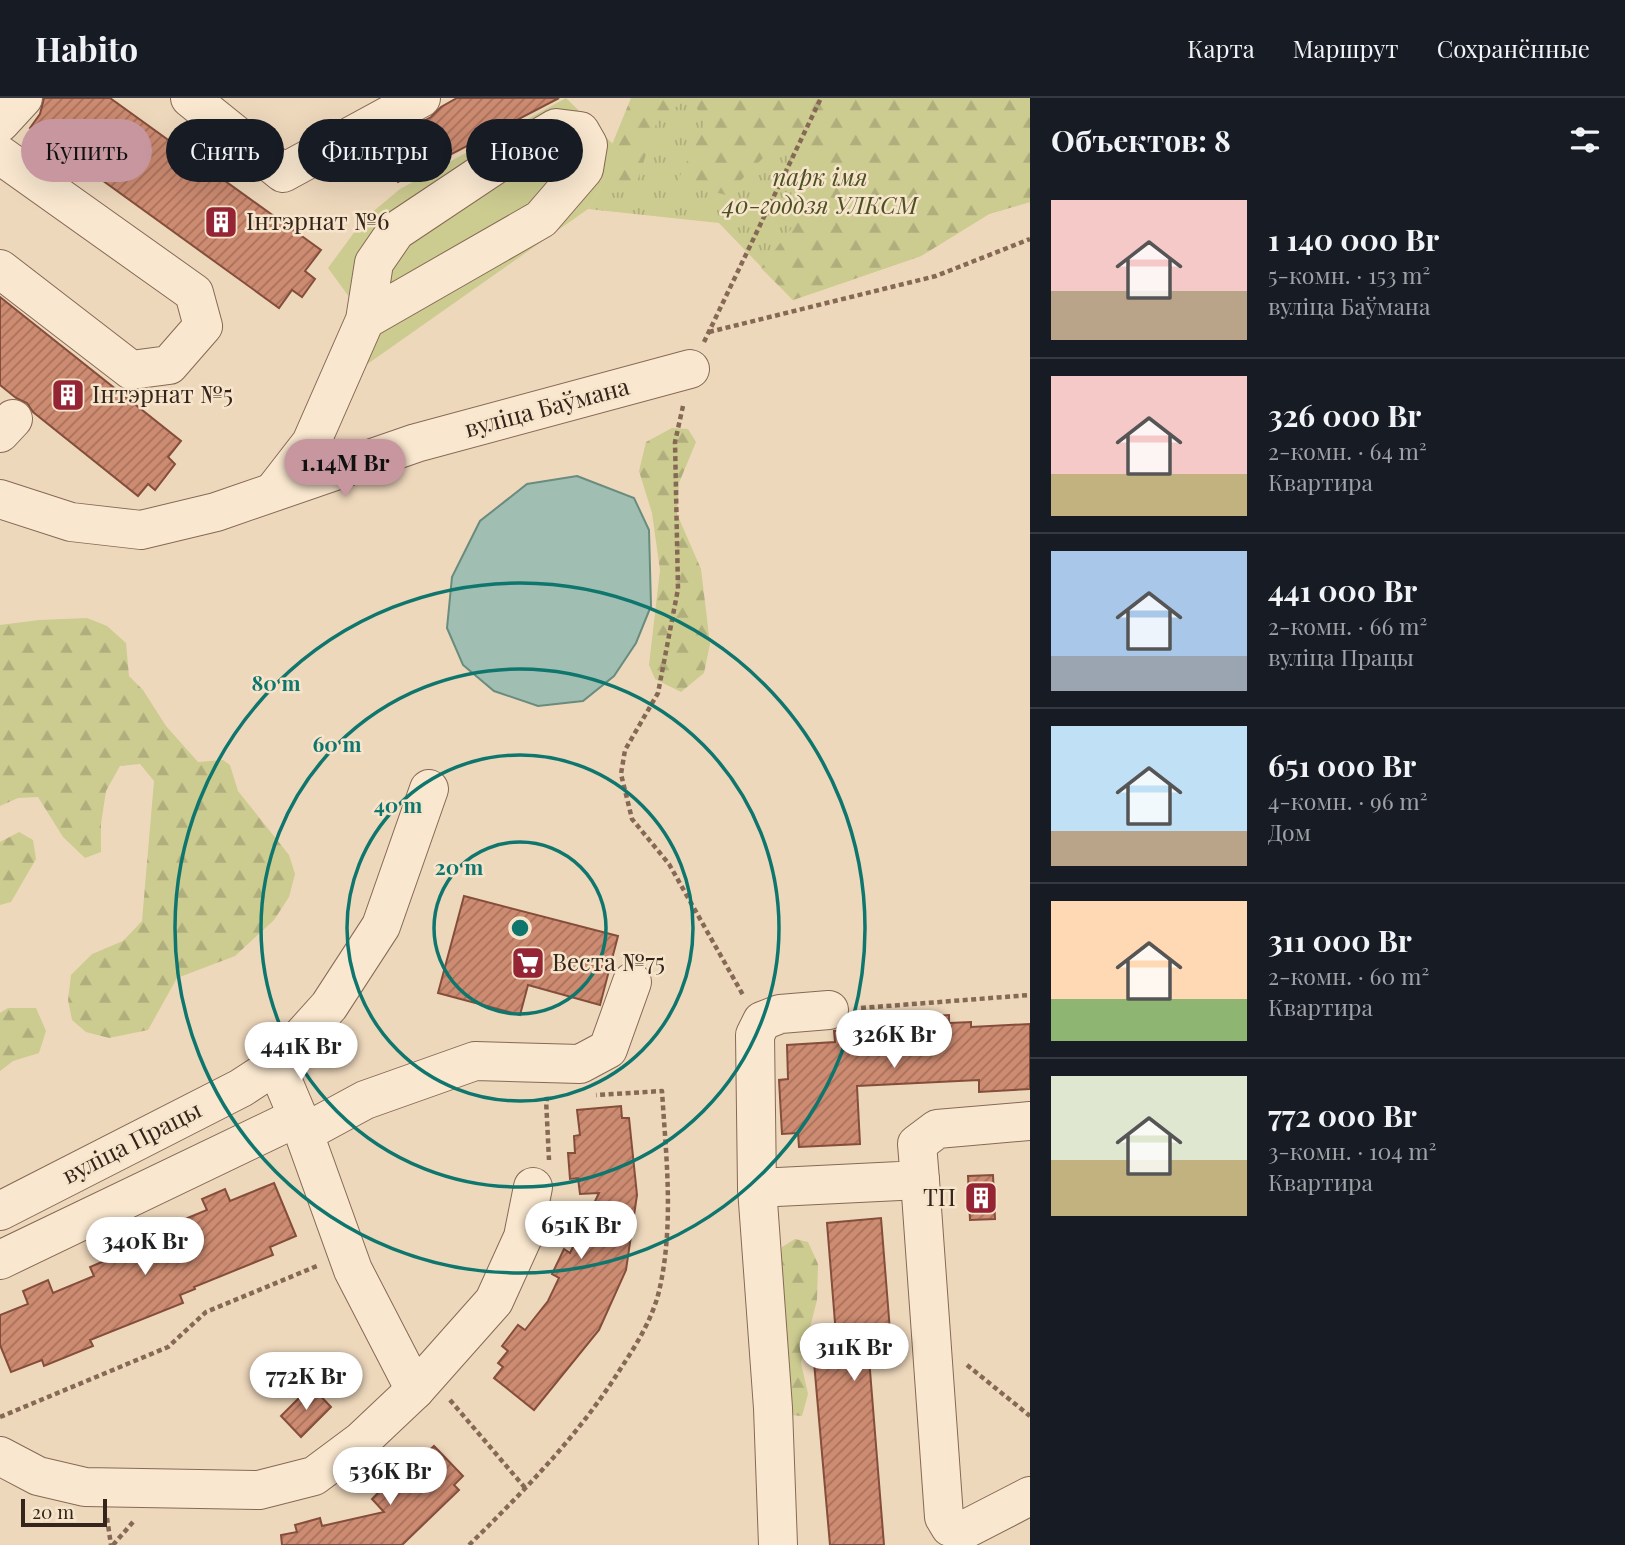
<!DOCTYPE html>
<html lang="ru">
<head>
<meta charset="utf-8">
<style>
  :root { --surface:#171b24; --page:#20242c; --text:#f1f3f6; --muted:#9ea1a6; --line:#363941; --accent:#c8969f }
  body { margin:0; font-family:"Playfair Display",serif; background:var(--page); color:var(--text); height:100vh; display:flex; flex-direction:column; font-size:26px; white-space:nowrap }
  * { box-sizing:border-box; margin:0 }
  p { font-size:23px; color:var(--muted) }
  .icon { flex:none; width:38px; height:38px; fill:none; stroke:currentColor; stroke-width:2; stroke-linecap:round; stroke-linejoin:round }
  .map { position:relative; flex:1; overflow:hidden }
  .panel { display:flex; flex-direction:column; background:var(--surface); width:595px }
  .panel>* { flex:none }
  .guide { position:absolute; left:21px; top:21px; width:665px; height:63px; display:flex; gap:14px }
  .scale { position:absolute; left:21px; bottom:18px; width:86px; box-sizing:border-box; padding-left:7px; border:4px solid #34241b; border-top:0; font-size:19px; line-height:24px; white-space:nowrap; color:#34241b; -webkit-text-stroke:5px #f6e4cb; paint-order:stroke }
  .price { position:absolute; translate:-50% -60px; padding:0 16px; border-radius:24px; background:#fff; color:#222; font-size:23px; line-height:46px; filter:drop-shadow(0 2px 4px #0008) }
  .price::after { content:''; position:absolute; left:50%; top:42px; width:21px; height:16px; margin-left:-10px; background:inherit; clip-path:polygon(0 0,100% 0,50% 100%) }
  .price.selected { background:var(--accent); color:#111 }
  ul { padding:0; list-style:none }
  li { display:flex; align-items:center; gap:21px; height:175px; padding:0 21px }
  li+li { border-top:2px solid var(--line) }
  li span { display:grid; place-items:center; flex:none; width:196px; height:140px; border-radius:0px; color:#555 }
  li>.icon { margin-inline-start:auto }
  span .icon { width:84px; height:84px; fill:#fffc; stroke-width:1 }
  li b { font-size:30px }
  h2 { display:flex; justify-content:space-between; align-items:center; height:84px; padding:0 21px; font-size:30px }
  .chip { padding:0 24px; border-radius:32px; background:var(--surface); box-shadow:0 7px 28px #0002; font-size:24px; line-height:63px }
  .chip.selected { background:var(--accent); color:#111 }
  header { display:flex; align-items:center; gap:42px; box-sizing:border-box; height:98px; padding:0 35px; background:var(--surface); border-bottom:2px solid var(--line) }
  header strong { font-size:33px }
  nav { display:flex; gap:38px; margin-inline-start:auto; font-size:24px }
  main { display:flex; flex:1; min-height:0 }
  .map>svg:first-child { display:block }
</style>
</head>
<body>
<header>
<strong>Habito</strong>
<nav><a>Карта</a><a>Маршрут</a><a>Сохранённые</a></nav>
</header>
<main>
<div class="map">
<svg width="1030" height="1447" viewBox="0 0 1030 1447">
  <defs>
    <pattern id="grass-tufts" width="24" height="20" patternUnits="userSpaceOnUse" patternTransform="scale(1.75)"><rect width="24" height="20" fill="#cccb90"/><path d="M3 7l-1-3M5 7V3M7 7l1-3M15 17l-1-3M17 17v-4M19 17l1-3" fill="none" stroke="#b0ae7c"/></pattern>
    <pattern id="forest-firs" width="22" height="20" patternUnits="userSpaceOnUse" patternTransform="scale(1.75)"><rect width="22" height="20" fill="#cccb90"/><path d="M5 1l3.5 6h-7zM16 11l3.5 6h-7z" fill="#b0ae7c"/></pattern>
    <pattern id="building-hatch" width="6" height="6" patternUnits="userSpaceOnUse" patternTransform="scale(1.75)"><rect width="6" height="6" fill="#cd8b71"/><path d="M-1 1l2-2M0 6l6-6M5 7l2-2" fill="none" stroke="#a7715c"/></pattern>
  </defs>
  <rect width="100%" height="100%" fill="#eed8bc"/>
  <polygon fill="url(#grass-tufts)" points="649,0 1030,0 1030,104 989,116 921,158 793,202 719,125 588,111"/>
  <g fill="url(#forest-firs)">
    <polygon points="631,0 1030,0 1030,104 989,116 921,158 793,202 761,170 814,101 816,55 768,55 726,97 677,84 706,24 690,0 658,20 634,93 611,95 609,54"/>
    <polygon points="672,330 688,331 696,344 679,385 677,416 701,471 710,546 704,575 681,594 655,581 649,567 660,472 652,415 639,373 646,344"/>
    <polygon points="87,520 107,528 126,545 129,578 143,592 166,628 198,664 223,662 230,667 238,693 289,757 295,776 289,799 274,822 235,858 177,880 148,932 109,940 86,934 72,922 68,902 71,877 92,856 123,843 142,823 154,683 140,666 120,668 106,693 101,726 101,754 85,760 63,739 38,699 18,700 0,708 0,527 39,522"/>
    <polygon points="19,734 33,742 36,761 11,804 0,807 0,744"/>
    <polygon points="8,910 36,910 46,933 39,955 13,963 0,973 0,915"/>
    <polygon points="795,1141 808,1144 818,1166 817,1202 801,1265 808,1296 802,1318 791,1317 779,1171 782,1149"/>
  </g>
  <polygon fill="#cccb90" points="566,0 620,53 588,111 359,272 355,207 328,170 364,121 400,91"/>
  <polygon fill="#a0bfb2" stroke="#688c7e" stroke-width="2" points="577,378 634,400 649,432 651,508 636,545 614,578 583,603 538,608 494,593 463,567 447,530 452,479 480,423 527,386"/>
  <g fill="url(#building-hatch)" stroke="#854e3b" stroke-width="2">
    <polygon points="44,0 110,0 321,152 305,173 315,181 302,199 292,192 279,210 30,30 40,16"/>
    <polygon points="457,0 559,0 398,84 379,48 431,19 441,9"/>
    <polygon points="0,199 181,343 168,359 175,366 155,392 148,386 138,398 33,314 27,305 16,300 0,287"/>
    <polygon points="464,798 618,838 600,907 528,887 520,917 438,895"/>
    <polygon points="949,917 949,925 971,924 971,929 1030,926 1030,991 979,994 979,982 857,988 860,1046 799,1049 798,1035 782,1036 779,982 788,981 787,947 835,944 834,933 881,930 881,921"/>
    <polygon points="621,1008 622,1020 629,1020 637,1097 626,1172 599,1232 534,1312 494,1280 503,1269 498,1265 508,1253 502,1248 518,1227 525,1232 548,1203 559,1180 552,1176 564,1151 570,1155 599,1095 580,1096 578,1080 570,1081 568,1055 575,1055 574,1038 580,1037 577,1012"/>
    <polygon points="993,1077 995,1121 970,1122 968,1078"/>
    <polygon points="274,1085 296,1138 270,1149 273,1157 194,1189 195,1191 180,1197 183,1205 90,1242 93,1248 44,1268 42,1262 11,1274 0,1247 0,1217 28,1206 23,1193 48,1182 53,1195 94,1178 90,1169 116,1158 111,1146 136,1135 139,1140 207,1112 202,1101 225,1091 230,1103"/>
    <polygon points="881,1120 892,1258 869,1260 884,1447 830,1447 814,1264 838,1262 827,1125"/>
    <polygon points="311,1288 331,1309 301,1339 281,1318"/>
    <polygon points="434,1348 463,1378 454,1387 459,1392 402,1447 282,1447 281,1437 297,1434 295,1427 320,1420 322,1428 384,1414 372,1401 383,1390 378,1384 395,1367 401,1372 412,1361 416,1365"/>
  </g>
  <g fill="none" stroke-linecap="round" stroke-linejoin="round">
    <defs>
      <g id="minor">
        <polyline points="190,0 283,75 421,0"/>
        <polyline points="0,25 23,0"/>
        <polyline points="0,57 194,195 203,228 169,267 131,272 0,171"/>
        <polyline points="0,335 13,321"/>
        <polyline points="273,394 311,345 365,222 541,121 584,71 588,47 580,33 556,30 507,59 396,133 374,165 365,222"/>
        <polyline points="0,401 71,424 141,432 216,414 416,345 690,271"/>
        <polyline points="276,967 298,1019 353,1172 415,1292"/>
        <polyline points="304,1035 365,1002 475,963 580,966 608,951 632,884"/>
        <polyline points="920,1082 944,1419 950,1429 964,1432 1030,1398"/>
        <polyline points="757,1090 920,1082 917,1046 937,1031 1030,1023"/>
        <polyline points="0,1113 241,990 276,967 329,908 381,828 429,691"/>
        <polyline points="0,1162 298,1019"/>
        <polyline points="0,1358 38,1378 85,1389 259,1392 314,1378 361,1343 415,1292 494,1203 523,1139 533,1089"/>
        <polyline points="778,1447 773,1310 757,1090 755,937 762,923 780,916 829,912"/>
      </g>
    </defs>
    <use href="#minor" stroke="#866955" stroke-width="40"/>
    <g stroke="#866955" stroke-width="4.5" stroke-dasharray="5 3.5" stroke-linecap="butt">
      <polyline points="709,234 936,178 1030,141"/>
      <polyline points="704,244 821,0"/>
      <polyline points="683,308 675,344 678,491 658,595 625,652 621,676 632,721 669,766 743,897"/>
      <polyline points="861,910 1030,897"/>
      <polyline points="549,1001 546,1001 549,1062"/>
      <polyline points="967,1267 1030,1318"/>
      <polyline points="450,1302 526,1391"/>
      <polyline points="0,1319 168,1249 206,1214 317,1168"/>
      <polyline points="107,1420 111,1447"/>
      <polyline points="113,1447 133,1424"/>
      <path d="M469 1447C525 1392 579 1337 621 1270 637 1246 654 1218 660 1189 674 1124 666 1058 662 993L596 997"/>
    </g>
    <use href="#minor" stroke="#f9e7cf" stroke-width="38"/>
  </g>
  <g fill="none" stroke="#0f766e" stroke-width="3.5">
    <circle cx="520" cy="830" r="86"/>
    <circle cx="520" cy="830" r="173"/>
    <circle cx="520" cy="830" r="259"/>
    <circle cx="520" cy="830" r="345"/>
  </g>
  <defs>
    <symbol id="building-square" viewBox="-11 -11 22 22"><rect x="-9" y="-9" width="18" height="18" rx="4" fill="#952534" stroke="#f6e4cb"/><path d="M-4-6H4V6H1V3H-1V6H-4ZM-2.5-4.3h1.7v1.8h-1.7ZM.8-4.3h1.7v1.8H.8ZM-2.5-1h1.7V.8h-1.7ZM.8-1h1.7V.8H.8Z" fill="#fff"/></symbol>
    <symbol id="supermarket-square" viewBox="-11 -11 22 22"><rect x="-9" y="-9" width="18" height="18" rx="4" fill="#952534" stroke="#f6e4cb"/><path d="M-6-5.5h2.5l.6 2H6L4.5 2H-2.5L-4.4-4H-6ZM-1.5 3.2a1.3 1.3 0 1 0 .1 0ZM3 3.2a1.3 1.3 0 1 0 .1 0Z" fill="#fff"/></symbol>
  </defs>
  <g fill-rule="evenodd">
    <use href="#building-square" x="202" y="105" width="38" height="38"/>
    <use href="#building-square" x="49" y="278" width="38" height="38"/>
    <use href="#supermarket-square" x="509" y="846" width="38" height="38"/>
    <use href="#building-square" x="962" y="1081" width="38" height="38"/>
  </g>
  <g text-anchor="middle" stroke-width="5" stroke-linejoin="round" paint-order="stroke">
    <g font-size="24" font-style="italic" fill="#4b5121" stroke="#f6e4cb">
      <text x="820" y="88">парк імя<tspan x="820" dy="28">40-годдзя УЛКСМ</tspan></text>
    </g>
    <g font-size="24" fill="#34241b" stroke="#f6e4cb" text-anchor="start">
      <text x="246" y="132">Інтэрнат №6</text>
      <text x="92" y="305">Інтэрнат №5</text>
      <text x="552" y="873">Веста №75</text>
      <text x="956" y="1108" text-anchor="end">ТП</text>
    </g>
    <g font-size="24" fill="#34241b" stroke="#f6e4cb">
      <text transform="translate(547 310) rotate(-15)" y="8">вуліца Баўмана</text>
      <text transform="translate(132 1045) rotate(-27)" y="8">вуліца Працы</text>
    </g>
  </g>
  <circle cx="520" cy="830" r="10" fill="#0f766e" stroke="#f6e4cb" stroke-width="3.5"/>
  <g font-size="21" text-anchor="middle" font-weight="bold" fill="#0f766e" stroke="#f6e4cb" stroke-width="5" stroke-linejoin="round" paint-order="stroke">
    <text x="276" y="593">80 m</text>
    <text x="337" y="654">60 m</text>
    <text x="398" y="715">40 m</text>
    <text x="459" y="777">20 m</text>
  </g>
</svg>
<div class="scale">20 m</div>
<b class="price selected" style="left:345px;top:401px">1.14M Br</b>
<b class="price" style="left:894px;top:972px">326K Br</b>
<b class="price" style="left:301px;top:984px">441K Br</b>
<b class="price" style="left:581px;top:1163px">651K Br</b>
<b class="price" style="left:145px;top:1179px">340K Br</b>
<b class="price" style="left:854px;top:1285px">311K Br</b>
<b class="price" style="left:306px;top:1314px">772K Br</b>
<b class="price" style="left:390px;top:1409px">536K Br</b>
<div class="guide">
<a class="chip selected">Купить</a>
<a class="chip">Снять</a>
<a class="chip">Фильтры</a>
<a class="chip">Новое</a>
</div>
</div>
<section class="panel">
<h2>Объектов: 8<svg class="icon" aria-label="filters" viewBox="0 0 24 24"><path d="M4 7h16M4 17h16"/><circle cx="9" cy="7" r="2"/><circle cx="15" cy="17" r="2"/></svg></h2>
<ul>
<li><span style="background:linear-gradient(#f6c9c9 65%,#b9a48a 0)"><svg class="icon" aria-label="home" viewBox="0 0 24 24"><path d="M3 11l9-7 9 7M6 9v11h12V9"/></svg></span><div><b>1 140 000 Br</b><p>5-комн. · 153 m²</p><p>вуліца Баўмана</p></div></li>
<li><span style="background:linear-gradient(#f6c9c9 70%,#c2b280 0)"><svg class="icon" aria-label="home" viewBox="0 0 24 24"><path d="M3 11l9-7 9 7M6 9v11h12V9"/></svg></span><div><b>326 000 Br</b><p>2-комн. · 64 m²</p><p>Квартира</p></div></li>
<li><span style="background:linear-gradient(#a9c7e8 75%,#9aa5b1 0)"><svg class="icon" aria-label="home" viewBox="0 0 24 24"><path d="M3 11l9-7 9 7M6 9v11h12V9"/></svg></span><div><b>441 000 Br</b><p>2-комн. · 66 m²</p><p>вуліца Працы</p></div></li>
<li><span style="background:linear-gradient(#bfe0f5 75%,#b9a48a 0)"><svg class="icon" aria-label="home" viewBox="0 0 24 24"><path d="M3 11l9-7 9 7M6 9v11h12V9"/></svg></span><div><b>651 000 Br</b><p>4-комн. · 96 m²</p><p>Дом</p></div></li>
<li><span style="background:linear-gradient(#ffd9b3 70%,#8fb573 0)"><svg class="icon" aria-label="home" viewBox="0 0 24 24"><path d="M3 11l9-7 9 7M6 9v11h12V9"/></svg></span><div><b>311 000 Br</b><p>2-комн. · 60 m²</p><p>Квартира</p></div></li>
<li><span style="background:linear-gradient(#dfe7d0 60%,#c2b280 0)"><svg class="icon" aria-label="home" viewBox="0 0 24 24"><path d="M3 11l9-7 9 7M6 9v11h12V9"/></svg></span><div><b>772 000 Br</b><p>3-комн. · 104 m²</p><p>Квартира</p></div></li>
</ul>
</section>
</main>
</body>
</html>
